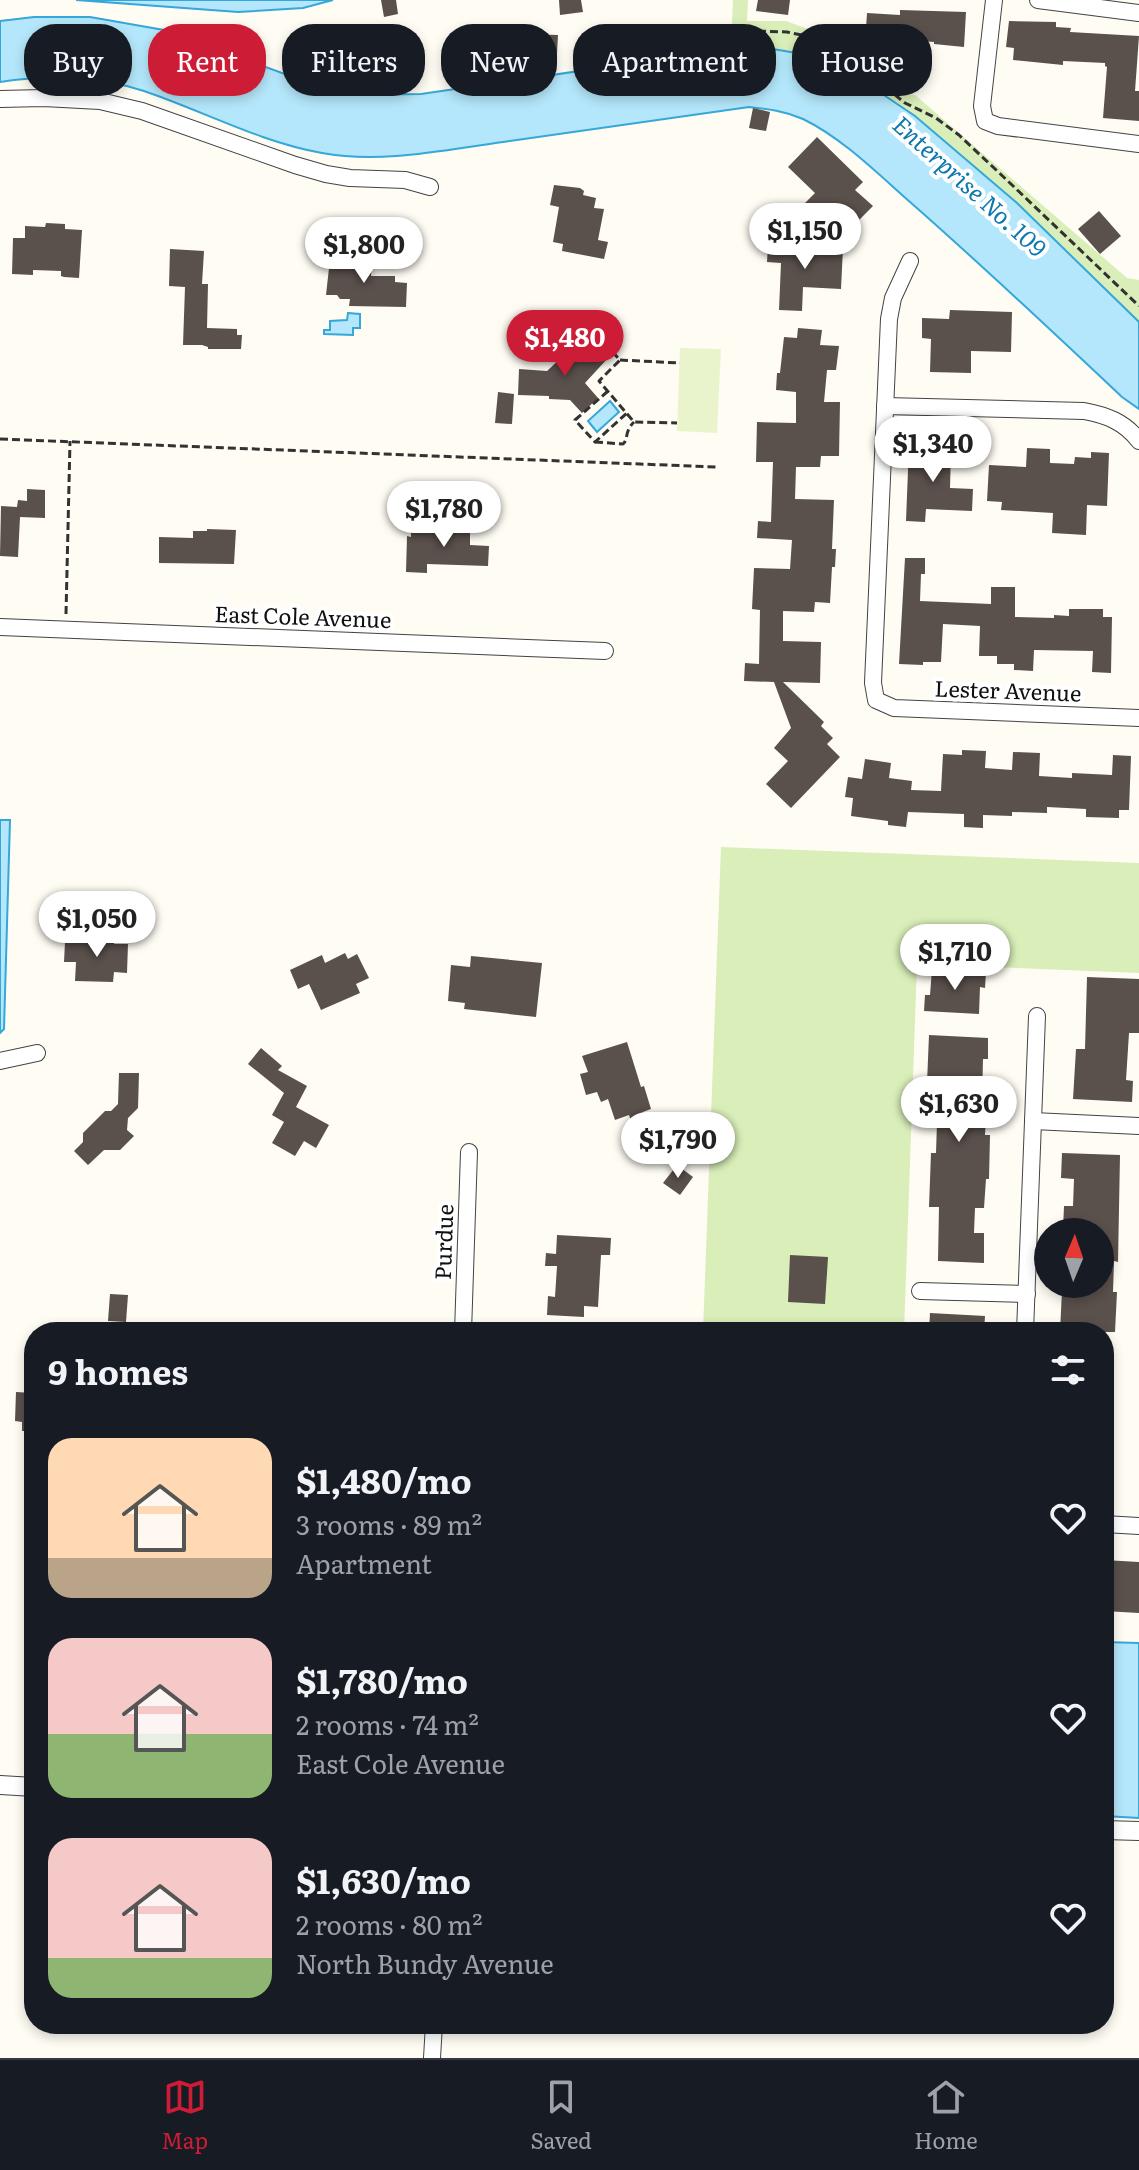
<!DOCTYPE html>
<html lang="en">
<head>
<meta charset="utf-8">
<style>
  :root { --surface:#171b24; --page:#242831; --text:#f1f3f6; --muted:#9ea1a6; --line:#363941; --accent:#cd1c36 }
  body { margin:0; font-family:Literata,serif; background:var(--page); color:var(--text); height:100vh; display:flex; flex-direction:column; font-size:30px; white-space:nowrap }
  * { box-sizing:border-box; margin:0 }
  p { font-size:26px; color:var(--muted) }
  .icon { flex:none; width:44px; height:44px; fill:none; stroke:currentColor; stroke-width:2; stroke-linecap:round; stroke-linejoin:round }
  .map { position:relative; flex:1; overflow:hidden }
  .side { position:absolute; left:24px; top:1322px; width:1090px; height:712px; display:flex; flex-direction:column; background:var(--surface); border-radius:32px; box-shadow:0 4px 12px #0003 }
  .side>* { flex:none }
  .guide { position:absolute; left:24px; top:24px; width:1092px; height:72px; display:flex; gap:16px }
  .needle { width:52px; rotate:2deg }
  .buttons { position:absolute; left:1034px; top:1218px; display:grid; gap:16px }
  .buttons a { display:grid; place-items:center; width:80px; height:80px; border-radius:50%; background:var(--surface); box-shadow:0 4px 12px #0003; font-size:40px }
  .price { position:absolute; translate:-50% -68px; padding:0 18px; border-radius:28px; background:#fff; color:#222; font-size:26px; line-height:52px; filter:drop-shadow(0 2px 4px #0008) }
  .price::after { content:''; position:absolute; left:50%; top:48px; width:24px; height:18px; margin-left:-12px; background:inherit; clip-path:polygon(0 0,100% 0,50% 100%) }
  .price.current { background:var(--accent); color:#fff }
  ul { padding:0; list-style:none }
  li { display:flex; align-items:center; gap:24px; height:200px; padding:0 24px }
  li span { display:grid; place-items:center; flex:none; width:224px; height:160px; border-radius:24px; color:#555 }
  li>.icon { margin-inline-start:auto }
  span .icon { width:96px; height:96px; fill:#fffc; stroke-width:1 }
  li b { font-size:34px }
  h2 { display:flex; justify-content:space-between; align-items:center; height:96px; padding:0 24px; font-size:34px }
  .tag { padding:0 28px; border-radius:32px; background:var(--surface); box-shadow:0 4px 12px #0003; font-size:28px; line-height:72px }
  .tag.current { background:var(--accent); color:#fff }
  .menu { display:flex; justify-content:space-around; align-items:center; height:112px; border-top:2px solid var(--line); background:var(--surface); font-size:22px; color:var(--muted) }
  .menu a { display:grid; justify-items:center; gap:4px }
  .menu .current { color:var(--accent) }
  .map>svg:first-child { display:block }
</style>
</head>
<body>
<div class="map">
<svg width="1139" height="2058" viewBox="0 0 1139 2058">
  <rect width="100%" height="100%" fill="#fffcf4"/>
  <g fill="#d9eeb9">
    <polygon points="733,0 748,0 747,21 786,21 813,31 874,60 872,69 902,93 915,95 1127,278 1139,280 1139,322 1017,203 915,116 854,75 767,48 731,49"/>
    <polygon points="721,847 1139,863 1139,973 917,964 904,1332 703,1332"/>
  </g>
  <polygon fill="#eaf4cc" points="680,348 721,349 717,433 677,431"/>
  <g fill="#b4e7fb" stroke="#35a7d8" stroke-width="2">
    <polygon points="76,0 333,0 303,8 238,12"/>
    <path d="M34 17H90L164 30 304 81 352 95 421 94 731 49 767 48 814 56 854 75 915 116 1017 203 1139 322V409L1122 397C1052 331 982 265 910 202 877 173 842 138 803 119 785 111 768 109 749 107 667 118 585 130 503 142 444 150 381 164 322 153 260 142 203 111 144 91 99 76 46 75 0 82V21Z"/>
    <polygon points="348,313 360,314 360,328 353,328 353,335 324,334 324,330 330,330 330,321 347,320"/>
    <polygon points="610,401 619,412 597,432 588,421"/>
    <polygon points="0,820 10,820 4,1029 0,1033"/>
    <polygon points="1104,1642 1139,1643 1139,1818 1104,1816"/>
  </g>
  <g fill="#5a504c">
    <polygon points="381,0 396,0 398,14 384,17"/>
    <polygon points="559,0 581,0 583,12 560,15"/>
    <polygon points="758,0 790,0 788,15 756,11"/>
    <polygon points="900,10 966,12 964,47 934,44 934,42 894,39 894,45 865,43 867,13 900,15"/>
    <polygon points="1009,21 1056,22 1056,27 1071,28 1070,32 1139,36 1135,91 1139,91 1139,121 1103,118 1107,67 1105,66 1105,63 1063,61 1063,65 1013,60 1014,48 1006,47"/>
    <polygon points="525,34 558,35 556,72 524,70"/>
    <polygon points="753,108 770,112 766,131 749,128"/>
    <polygon points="817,137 863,182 855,190 873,206 858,221 853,216 831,239 799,209 815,193 788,167"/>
    <polygon points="554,185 580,188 584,191 583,195 596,198 594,208 604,209 598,240 608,242 604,259 562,251 563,244 553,242 559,207 550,205"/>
    <polygon points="1099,211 1121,236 1100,254 1078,229"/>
    <polygon points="46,223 65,224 65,229 82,230 79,278 64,277 61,276 61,271 33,270 33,275 12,274 13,238 25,238 25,226 45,227"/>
    <polygon points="768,245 843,248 841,289 803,287 802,311 779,310 781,263 767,262"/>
    <polygon points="170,249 204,251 202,284 208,284 207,328 237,329 237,335 242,335 241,349 208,349 208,347 202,345 183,345 185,287 169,286"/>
    <polygon points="330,259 372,259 371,276 395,276 395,282 407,283 406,307 349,306 350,299 340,299 337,295 326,295"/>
    <polygon points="950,310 1012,312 1011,352 971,351 971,373 930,372 931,339 922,338 922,318 949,319"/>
    <polygon points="798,328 822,330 820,345 839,346 836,370 827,370 824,402 840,402 839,456 821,456 820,467 796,467 795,499 834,500 832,549 836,549 835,567 832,567 830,603 815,602 814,612 783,611 783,641 821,642 820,683 783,682 824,722 821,726 833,738 827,744 840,757 791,808 766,784 788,761 774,748 791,728 774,682 744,681 745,663 759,664 760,610 752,609 754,568 790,569 792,540 757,538 758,521 771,522 773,462 756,462 757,422 796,423 796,392 776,390 777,373 780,373 784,337 797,338"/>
    <polygon points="581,344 588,351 595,344 608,358 585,383 598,398 582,413 570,400 549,399 549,396 518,395 519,369 547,371 562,357 563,358 571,351 572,352"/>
    <polygon points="498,392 514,394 512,424 495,423"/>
    <polygon points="909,445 931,446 931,450 951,450 950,488 973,489 972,511 926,509 925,522 906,521"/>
    <polygon points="1027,448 1050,449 1050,463 1074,464 1075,457 1091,458 1091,452 1109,453 1107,506 1087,505 1086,535 1052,533 1053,513 1001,510 1002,502 987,501 989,465 1026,467"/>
    <polygon points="27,489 45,490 45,518 20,517 18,557 0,556 1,506 17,507 18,500 27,501"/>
    <polygon points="456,524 470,524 470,545 489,546 488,566 427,564 427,573 406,572 407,536 411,537 411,529 456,531"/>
    <polygon points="207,529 236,530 234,564 159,563 159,537 193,538 193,531 207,531"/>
    <polygon points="905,558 925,558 925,574 921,574 920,601 991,604 991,587 1015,587 1015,617 1054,618 1054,615 1069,616 1069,609 1103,609 1103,617 1112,617 1111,673 1092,672 1093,651 1034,650 1033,671 1014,670 1014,664 997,664 997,656 979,656 980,626 943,624 941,662 923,662 923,665 899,664"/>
    <polygon points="962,750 986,751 985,768 1012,770 1013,752 1040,753 1039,776 1072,778 1072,773 1112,775 1113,755 1131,756 1129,810 1119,810 1119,818 1086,817 1086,809 1047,807 1047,813 1012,812 1012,816 983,815 983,828 964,827 964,814 908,812 906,827 888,825 888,821 851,816 853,798 845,797 848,777 862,779 865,759 891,763 889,778 912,781 911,790 941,791 943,754 962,755"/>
    <polygon points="78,936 114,938 114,944 128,944 127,973 114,972 113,982 75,981 76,962 64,962 65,942 78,943"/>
    <polygon points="345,953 348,959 357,954 369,978 356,984 360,993 321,1010 309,984 298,989 290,970 322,955 325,963"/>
    <polygon points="471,956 542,963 536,1017 464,1009 465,1003 448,1001 451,965 470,967"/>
    <polygon points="932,969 986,972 985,988 980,987 979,1014 924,1011 925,995 930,995"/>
    <polygon points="1087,977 1139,979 1139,1033 1129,1033 1126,1080 1133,1081 1132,1102 1073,1099 1076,1049 1085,1049"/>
    <polygon points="929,1035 988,1038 988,1059 983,1059 982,1100 987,1100 985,1135 990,1135 989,1179 986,1179 984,1208 975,1208 974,1233 984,1233 984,1263 938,1261 939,1207 929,1207 931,1153 936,1153 937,1122 933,1122 934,1083 927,1083"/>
    <polygon points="627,1042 641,1087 644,1086 651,1109 643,1112 645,1120 632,1124 629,1115 615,1120 608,1099 601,1102 597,1092 586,1095 580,1074 588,1072 582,1056"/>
    <polygon points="261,1048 282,1066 278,1070 307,1086 296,1107 329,1125 316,1148 304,1141 295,1156 272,1143 284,1122 272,1115 284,1093 248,1064"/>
    <polygon points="119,1073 139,1073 138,1108 128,1118 127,1130 134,1136 120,1150 104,1150 88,1165 74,1151 83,1142 83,1133 105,1111 111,1111 118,1104"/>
    <polygon points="1062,1153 1120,1155 1118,1262 1114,1261 1113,1292 1117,1292 1115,1332 1060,1332 1062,1290 1065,1290 1065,1284 1100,1284 1100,1232 1063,1230 1064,1206 1073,1206 1074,1179 1061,1178"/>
    <polygon points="677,1165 693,1177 680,1195 663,1183"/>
    <polygon points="557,1235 611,1238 610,1255 601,1255 598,1307 584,1306 584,1317 547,1315 548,1296 555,1297 557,1266 545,1266 546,1253 556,1254"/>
    <polygon points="790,1255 828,1257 825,1304 788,1302"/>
    <polygon points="110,1294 128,1295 126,1322 108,1321"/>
    <polygon points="930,1313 985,1316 984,1332 929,1332"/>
    <polygon points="16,1392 34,1393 34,1431 22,1431 22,1422 15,1421"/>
    <polygon points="1104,1560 1139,1562 1139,1613 1104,1611"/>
  </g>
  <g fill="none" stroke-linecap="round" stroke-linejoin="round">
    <defs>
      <g id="minor">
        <polyline points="994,0 982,106 985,121 998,126 1139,144"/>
        <polyline points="1038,0 1139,13"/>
        <polyline points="0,99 44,98 100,101 142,111 295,165 326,174 350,178 405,180 430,187"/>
        <polyline points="910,261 893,298 889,319 873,683 876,700 894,708 1139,718"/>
        <path d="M885 406 1084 411C1106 415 1125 422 1139 441"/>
        <polyline points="0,627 605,651"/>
        <polyline points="0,1061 37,1053"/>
        <polyline points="1033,1121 1139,1126"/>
        <polyline points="920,1291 1027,1294"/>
        <polyline points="463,1332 469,1152"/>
        <polyline points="1025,1332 1037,1016"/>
        <polyline points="1104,1524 1139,1526"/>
        <polyline points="432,2058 434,2024"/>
      </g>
      <g id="tertiary">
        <polyline points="0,1785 34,1787"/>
        <polyline points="1104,1830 1139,1831"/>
      </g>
    </defs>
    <use href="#minor" stroke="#434343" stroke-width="18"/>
    <use href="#tertiary" stroke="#434343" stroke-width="20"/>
    <g stroke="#323232" stroke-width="3" stroke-dasharray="8 4" stroke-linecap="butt">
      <polyline points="758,31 787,32 811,37 840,50 905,103 936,118 959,135 1011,184 1139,306"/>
      <path d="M553 344C582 354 575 334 595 333L620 360 599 381 634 422 677 423"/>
      <polyline points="620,360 680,363"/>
      <polyline points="608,391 575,420 595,442 627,413"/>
      <polyline points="0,439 716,467"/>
      <path d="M595 442 623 444C629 438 624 432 634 422"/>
      <polyline points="66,614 70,441"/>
    </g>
    <use href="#minor" stroke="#fff" stroke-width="16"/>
    <use href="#tertiary" stroke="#fff" stroke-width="18"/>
  </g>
  <g text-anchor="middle" stroke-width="8" stroke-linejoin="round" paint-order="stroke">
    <g font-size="22" fill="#101010" stroke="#fff">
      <text transform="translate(303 617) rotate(2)" y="8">East Cole Avenue</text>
      <text transform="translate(1008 691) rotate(2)" y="8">Lester Avenue</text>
      <text transform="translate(444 1242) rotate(-88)" y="8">Purdue</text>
    </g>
    <g font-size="24" font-style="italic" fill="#0e77ae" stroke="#fff">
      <text transform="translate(969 187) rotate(42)" y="8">Enterprise No. 109</text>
    </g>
  </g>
</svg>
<div class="buttons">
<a><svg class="needle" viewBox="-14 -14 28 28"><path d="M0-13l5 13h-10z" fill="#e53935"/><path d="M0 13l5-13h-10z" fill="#9ea1a6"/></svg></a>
</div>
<b class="price" style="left:805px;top:271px">$1,150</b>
<b class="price" style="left:364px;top:285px">$1,800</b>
<b class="price current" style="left:565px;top:378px">$1,480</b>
<b class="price" style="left:933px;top:484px">$1,340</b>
<b class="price" style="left:444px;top:549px">$1,780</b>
<b class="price" style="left:97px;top:959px">$1,050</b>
<b class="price" style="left:955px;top:992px">$1,710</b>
<b class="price" style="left:959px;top:1144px">$1,630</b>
<b class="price" style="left:678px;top:1180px">$1,790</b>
<div class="guide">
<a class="tag">Buy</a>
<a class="tag current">Rent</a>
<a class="tag">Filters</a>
<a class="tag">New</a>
<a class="tag">Apartment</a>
<a class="tag">House</a>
</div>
<section class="side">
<h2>9 homes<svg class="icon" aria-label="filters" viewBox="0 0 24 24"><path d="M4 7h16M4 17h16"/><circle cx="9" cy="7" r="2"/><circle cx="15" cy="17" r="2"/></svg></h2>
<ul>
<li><span style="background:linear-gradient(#ffd9b3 75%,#b9a48a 0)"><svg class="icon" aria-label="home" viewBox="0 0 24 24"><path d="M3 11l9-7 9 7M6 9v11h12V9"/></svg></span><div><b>$1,480/mo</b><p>3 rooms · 89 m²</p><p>Apartment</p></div><svg class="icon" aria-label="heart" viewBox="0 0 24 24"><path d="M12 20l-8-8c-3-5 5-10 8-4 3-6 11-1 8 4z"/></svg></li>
<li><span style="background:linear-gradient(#f6c9c9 60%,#8fb573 0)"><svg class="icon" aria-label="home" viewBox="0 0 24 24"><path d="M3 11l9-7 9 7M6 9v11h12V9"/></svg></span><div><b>$1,780/mo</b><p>2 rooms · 74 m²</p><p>East Cole Avenue</p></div><svg class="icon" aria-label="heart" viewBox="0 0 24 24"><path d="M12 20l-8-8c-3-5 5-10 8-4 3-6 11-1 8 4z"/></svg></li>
<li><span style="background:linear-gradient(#f6c9c9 75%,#8fb573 0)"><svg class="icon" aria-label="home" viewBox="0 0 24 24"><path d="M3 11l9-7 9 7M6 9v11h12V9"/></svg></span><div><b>$1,630/mo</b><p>2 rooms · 80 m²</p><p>North Bundy Avenue</p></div><svg class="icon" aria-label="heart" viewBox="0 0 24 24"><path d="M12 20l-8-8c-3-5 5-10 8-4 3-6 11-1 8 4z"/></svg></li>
</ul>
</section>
</div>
<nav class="menu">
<a class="current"><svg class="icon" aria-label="map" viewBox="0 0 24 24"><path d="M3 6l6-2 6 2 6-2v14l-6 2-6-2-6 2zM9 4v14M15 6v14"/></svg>Map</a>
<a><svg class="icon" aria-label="saved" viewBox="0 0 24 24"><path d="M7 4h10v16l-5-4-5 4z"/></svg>Saved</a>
<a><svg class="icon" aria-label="home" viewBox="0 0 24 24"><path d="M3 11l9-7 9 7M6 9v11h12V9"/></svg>Home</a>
</nav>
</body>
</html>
